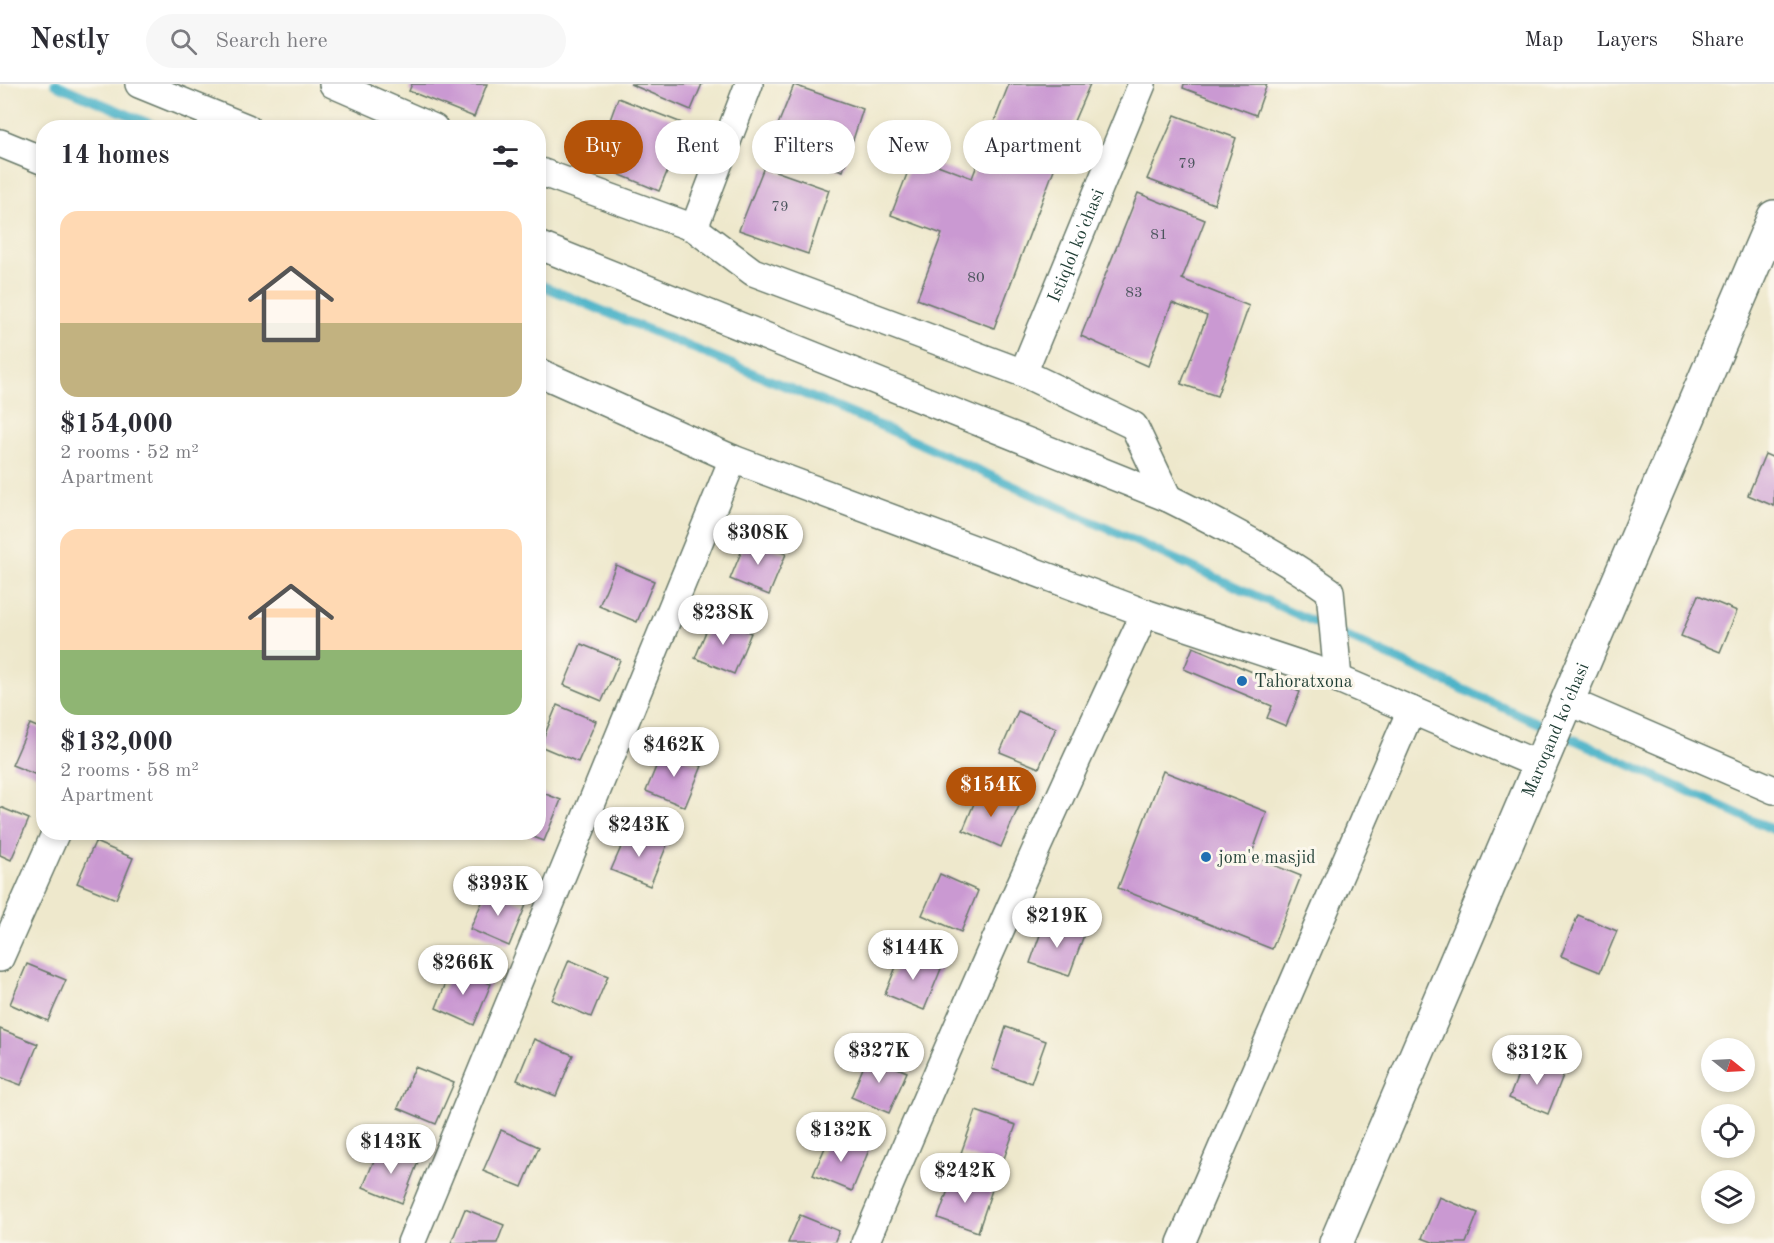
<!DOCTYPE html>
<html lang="en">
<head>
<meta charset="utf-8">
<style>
  :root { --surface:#fff; --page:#f7f7f7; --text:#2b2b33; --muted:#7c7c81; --line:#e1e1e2; --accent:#b45309 }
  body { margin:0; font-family:"Old Standard TT",serif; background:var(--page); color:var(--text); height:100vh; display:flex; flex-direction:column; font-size:22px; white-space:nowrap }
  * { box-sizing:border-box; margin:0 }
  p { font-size:20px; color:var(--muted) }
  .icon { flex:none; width:33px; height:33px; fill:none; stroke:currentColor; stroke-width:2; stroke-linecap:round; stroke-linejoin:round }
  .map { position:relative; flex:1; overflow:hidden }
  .panel { position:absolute; left:36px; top:36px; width:510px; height:720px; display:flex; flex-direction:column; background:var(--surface); border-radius:24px; box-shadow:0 3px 9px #0003 }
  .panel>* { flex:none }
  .banner { position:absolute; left:564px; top:36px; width:570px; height:54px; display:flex; gap:12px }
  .needle { width:39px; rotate:108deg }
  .controls { position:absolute; left:1701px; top:954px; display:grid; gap:12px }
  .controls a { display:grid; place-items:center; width:54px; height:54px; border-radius:50%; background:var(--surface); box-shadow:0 3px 9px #0003; font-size:30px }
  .price { position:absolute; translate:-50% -51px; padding:0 14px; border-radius:21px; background:#fff; color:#222; font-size:20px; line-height:39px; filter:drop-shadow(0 2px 3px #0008) }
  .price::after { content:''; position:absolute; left:50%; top:36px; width:18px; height:14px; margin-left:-9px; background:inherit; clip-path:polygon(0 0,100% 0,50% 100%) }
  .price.selected { background:var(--accent); color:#fff }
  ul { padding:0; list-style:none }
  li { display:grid; align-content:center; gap:12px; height:318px; padding:0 24px }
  li span { display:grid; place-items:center; height:186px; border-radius:18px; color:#555 }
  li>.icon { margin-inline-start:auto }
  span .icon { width:108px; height:108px; fill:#fffc; stroke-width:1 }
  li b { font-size:26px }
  h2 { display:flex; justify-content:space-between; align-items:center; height:72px; padding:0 24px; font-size:26px }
  .pill { padding:0 21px; border-radius:27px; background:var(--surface); box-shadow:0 3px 9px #0003; font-size:21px; line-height:54px }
  .pill.selected { background:var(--accent); color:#fff }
  header { display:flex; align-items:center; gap:36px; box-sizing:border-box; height:84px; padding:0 30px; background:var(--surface); border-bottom:2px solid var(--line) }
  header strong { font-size:28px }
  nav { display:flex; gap:33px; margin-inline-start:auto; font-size:21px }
  .search { width:420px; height:54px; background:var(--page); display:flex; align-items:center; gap:15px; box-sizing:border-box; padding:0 21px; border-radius:33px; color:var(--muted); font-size:22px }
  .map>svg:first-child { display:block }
</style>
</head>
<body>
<header>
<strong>Nestly</strong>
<div class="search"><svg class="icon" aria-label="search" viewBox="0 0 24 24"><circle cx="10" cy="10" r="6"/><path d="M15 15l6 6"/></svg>Search here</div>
<nav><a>Map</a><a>Layers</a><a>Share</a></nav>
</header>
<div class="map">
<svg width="1774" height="1159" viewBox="0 0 1774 1159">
  <rect width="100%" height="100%" fill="#fbf7ec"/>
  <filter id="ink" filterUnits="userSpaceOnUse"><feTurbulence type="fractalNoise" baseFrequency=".0167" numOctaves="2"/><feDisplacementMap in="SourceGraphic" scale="12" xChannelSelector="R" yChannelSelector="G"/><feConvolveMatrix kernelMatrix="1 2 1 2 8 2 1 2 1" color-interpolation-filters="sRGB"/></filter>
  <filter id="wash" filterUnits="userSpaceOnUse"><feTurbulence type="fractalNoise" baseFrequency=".008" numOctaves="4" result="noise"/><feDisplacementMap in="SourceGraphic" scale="24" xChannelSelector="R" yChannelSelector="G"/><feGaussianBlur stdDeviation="1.35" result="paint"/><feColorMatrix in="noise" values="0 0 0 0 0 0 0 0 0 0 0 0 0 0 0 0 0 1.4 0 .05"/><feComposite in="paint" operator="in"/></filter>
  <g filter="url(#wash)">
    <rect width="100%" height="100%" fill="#eee8cc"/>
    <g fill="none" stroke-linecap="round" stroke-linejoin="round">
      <g stroke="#49b2c8" stroke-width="9">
        <polyline points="55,0 160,44"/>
        <polyline points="538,200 874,339 1774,746"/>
      </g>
    </g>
    <g id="blocks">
      <g fill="#ca99d2">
        <polygon points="412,0 487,0 474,33 409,7"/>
        <polygon points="630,0 702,0 691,26"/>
        <polygon points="1009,0 1090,0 1059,72 994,244 917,215 942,150 891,131 914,72 972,94"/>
        <polygon points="1184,0 1267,0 1256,31 1183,4"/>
        <polygon points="794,1 863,25 843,87 769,63"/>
        <polygon points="618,14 687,41 659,107 594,80"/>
        <polygon points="1175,31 1236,54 1214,120 1147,95"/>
        <polygon points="764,83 829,106 808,170 739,146"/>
        <polygon points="1138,109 1205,136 1182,195 1249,222 1217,312 1181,300 1207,232 1172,219 1148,282 1081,252"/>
        <polygon points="1765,370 1774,374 1774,422 1748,411"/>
        <polygon points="747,454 786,470 769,511 730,495"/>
        <polygon points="616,481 654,497 637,538 599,522"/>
        <polygon points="1698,511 1737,527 1720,568 1681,552"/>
        <polygon points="712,533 751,549 734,590 695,574"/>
        <polygon points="581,560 620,576 602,617 564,601"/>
        <polygon points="1193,563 1300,608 1286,642 1267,634 1272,622 1184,585"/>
        <polygon points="557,621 596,637 578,678 540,662"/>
        <polygon points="1018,627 1056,644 1039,684 1000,668"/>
        <polygon points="30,640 44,646 44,694 12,681"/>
        <polygon points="663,666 702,682 685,723 646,707"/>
        <polygon points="1163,687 1267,728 1251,772 1301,792 1272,865 1118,804"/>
        <polygon points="980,705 1019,722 1001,763 963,746"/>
        <polygon points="538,707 561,716 544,757 523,749 538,748"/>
        <polygon points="0,723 29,735 11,776 0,771"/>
        <polygon points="629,745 667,761 650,802 611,786"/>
        <polygon points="95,758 133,774 116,815 77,799"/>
        <polygon points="940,790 978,807 961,848 922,831"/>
        <polygon points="488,805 526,821 509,862 470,845"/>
        <polygon points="1578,831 1617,847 1600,888 1561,872"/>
        <polygon points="1045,837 1084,851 1069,892 1030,879"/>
        <polygon points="902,868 941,885 924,926 885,910"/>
        <polygon points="569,876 608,892 591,933 552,916"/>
        <polygon points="27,880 66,896 48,937 10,920"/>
        <polygon points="452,884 491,900 474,941 436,924"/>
        <polygon points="1006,943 1046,957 1031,999 992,985"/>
        <polygon points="0,945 38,960 21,1001 0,993"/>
        <polygon points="534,955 573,971 556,1012 517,996"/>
        <polygon points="868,972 907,988 889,1029 851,1013"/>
        <polygon points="1525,974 1564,989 1548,1030 1509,1014"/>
        <polygon points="415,983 454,999 436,1040 398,1024"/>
        <polygon points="976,1027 1016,1041 1001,1083 961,1069"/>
        <polygon points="501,1046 539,1063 522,1103 483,1087"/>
        <polygon points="831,1050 869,1066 852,1107 813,1091"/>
        <polygon points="380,1062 418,1078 402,1119 363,1103"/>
        <polygon points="953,1092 992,1106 978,1148 938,1134"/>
        <polygon points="1439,1113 1478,1129 1466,1159 1435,1159 1422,1154"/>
        <polygon points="465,1125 504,1141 497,1159 451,1159"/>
        <polygon points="800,1131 839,1147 834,1159 788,1159"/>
      </g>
    </g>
  </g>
  <g filter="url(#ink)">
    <use href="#blocks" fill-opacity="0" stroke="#677969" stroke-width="1.5"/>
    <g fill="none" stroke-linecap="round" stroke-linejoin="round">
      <defs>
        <g id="street">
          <polyline points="139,0 247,44"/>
          <polyline points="333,0 434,44"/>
          <polyline points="0,59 44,77"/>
          <polyline points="538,87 694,144 753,188 1023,289 1134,342 1168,414"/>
          <polyline points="694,144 749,0"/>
          <path d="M538 161 1168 414C1224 442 1279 471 1330 507L1338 595"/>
          <polyline points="538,288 733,375 1145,529 1320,587 1539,681"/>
          <path id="s1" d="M1023 289 1142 0"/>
          <polyline points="1568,617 1774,706"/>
          <polyline points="0,874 56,748"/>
          <polyline points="411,1159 733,375"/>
          <path d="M865 1159C954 947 1047 737 1145 529"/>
          <polyline points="1181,1159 1411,626"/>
        </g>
        <g id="secondary">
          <path id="s2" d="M1336 1159 1774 133"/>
        </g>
      </defs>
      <use href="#street" stroke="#677969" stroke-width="30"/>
      <use href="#secondary" stroke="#677969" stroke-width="36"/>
      <use href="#street" stroke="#fff" stroke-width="27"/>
      <use href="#secondary" stroke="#fff" stroke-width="33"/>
    </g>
  </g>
  <g fill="#1f6fb2" stroke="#fbf7ec" stroke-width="2">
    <circle cx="1242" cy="597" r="6"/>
    <circle cx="1206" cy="773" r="6"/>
  </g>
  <g text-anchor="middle" stroke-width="6" stroke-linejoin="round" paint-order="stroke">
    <g font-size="15" fill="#4a545c">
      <text x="1187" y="84">79</text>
      <text x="780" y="127">79</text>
      <text x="1159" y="155">81</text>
      <text x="976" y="198">80</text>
      <text x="1134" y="213">83</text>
    </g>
    <g font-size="18" fill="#1f3d34" stroke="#fbf7ec">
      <text dy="6" stroke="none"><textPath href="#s1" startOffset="138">Istiqlol ko'chasi</textPath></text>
      <text dy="6" stroke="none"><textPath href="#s2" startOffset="558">Maroqand ko'chasi</textPath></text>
    </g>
    <g font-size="18" fill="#1f3d34" stroke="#fbf7ec" text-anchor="start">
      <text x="1254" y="603">Tahoratxona</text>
      <text x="1218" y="779">jom'e masjid</text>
    </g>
  </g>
</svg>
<div class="controls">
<a><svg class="needle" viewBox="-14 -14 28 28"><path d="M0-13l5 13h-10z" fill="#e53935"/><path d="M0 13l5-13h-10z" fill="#7c7c81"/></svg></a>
<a><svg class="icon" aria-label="locate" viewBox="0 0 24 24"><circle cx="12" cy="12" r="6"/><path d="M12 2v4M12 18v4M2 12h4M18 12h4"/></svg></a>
<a><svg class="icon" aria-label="layers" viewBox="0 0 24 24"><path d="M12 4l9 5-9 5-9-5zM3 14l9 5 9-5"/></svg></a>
</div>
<b class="price" style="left:758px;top:482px">$308K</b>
<b class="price" style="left:723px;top:562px">$238K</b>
<b class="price" style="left:674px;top:694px">$462K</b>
<b class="price selected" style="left:991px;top:734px">$154K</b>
<b class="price" style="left:639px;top:774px">$243K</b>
<b class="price" style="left:498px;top:833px">$393K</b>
<b class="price" style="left:1057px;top:865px">$219K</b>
<b class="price" style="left:913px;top:897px">$144K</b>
<b class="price" style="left:463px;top:912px">$266K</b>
<b class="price" style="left:879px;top:1000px">$327K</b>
<b class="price" style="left:1537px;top:1002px">$312K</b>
<b class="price" style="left:841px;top:1079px">$132K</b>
<b class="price" style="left:391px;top:1091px">$143K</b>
<b class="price" style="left:965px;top:1120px">$242K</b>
<div class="banner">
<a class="pill selected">Buy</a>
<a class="pill">Rent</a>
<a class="pill">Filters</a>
<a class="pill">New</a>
<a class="pill">Apartment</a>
</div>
<section class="panel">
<h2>14 homes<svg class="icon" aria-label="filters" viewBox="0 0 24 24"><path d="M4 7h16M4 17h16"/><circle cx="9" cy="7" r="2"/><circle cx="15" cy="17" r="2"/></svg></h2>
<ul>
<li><span style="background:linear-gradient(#ffd9b3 60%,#c2b280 0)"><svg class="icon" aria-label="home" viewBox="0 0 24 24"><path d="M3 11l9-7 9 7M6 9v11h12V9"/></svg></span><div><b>$154,000</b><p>2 rooms · 52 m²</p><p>Apartment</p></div></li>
<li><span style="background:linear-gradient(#ffd9b3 65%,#8fb573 0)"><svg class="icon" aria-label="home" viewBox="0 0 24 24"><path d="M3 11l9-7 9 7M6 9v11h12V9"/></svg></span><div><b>$132,000</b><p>2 rooms · 58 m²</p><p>Apartment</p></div></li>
</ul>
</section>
</div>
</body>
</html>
